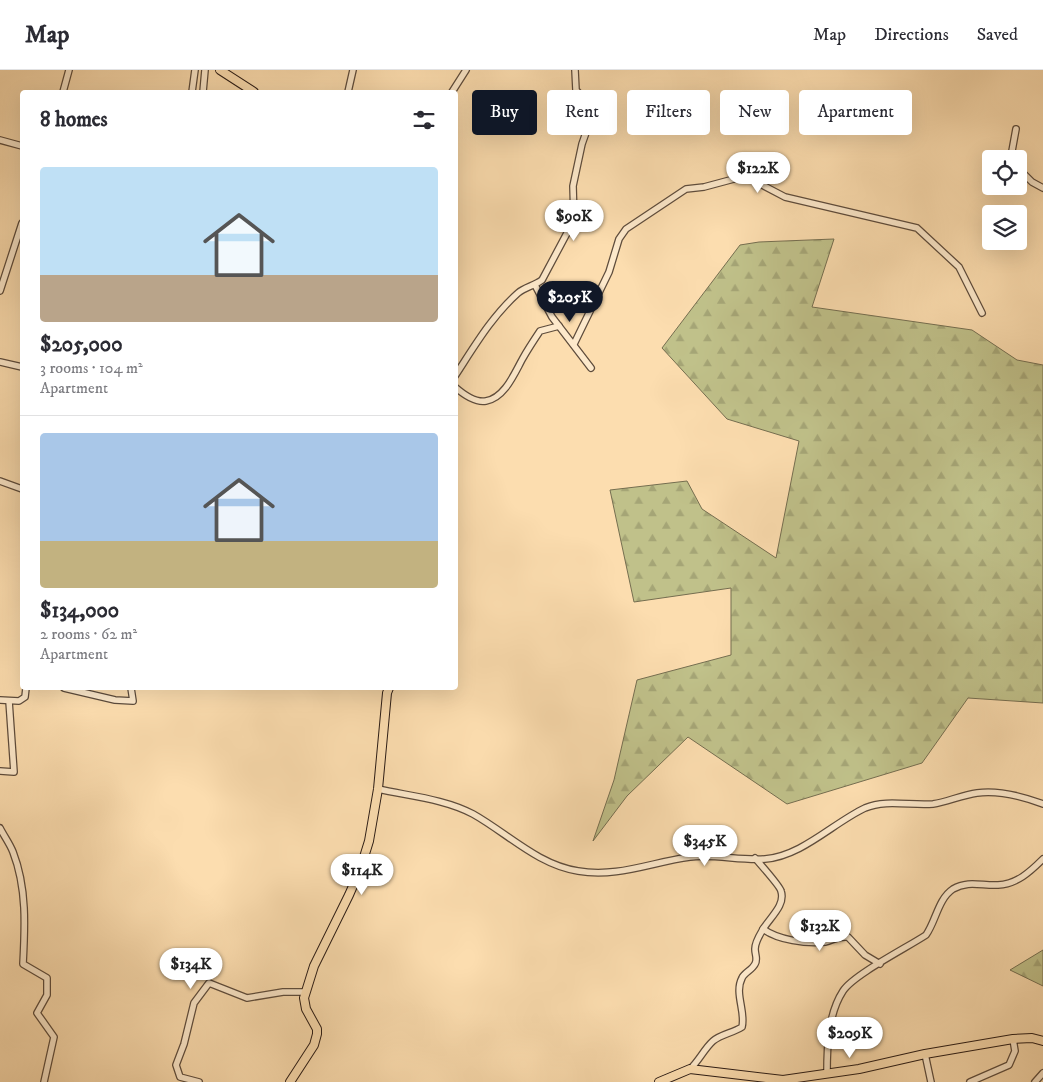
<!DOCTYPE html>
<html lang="en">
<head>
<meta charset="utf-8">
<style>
  :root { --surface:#fff; --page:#f2f2f3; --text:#2b2b33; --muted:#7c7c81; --line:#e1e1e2; --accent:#111827 }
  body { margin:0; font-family:"IM FELL DW Pica",serif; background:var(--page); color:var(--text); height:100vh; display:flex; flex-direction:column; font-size:19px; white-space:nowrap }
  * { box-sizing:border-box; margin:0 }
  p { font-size:16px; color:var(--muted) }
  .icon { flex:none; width:28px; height:28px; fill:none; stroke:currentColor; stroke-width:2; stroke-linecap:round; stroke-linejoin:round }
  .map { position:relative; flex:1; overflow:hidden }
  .side { position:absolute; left:20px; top:20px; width:438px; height:600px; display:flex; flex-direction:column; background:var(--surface); border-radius:5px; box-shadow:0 5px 20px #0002 }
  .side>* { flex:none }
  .banner { position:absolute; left:472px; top:20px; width:475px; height:45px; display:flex; gap:10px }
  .controls { position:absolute; left:982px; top:80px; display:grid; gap:10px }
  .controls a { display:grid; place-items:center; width:45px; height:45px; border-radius:5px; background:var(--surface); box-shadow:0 5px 20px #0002; font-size:25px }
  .price { position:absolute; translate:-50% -42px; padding:0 11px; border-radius:18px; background:#fff; color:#222; font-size:16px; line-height:32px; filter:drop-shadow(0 1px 2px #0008) }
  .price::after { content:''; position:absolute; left:50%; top:30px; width:15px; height:11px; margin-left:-8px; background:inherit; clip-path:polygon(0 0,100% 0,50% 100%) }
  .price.selected { background:var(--accent); color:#fff }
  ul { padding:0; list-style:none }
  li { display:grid; align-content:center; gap:10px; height:265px; padding:0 20px }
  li+li { border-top:1px solid var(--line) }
  li span { display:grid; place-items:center; height:155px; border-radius:5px; color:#555 }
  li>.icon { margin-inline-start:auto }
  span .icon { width:90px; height:90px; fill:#fffc; stroke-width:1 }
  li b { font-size:21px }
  h2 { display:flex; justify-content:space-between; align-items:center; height:60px; padding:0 20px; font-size:21px }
  .chip { padding:0 18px; border-radius:5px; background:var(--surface); box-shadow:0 5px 20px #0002; font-size:18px; line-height:45px }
  .chip.selected { background:var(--accent); color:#fff }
  header { display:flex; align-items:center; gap:30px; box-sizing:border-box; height:70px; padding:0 25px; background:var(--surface); border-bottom:1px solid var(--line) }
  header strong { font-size:24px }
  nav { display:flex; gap:28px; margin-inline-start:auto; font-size:18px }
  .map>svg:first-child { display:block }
</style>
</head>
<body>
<header>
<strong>Map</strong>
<nav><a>Map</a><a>Directions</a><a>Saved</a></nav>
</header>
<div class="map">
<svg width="1043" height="1012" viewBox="0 0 1043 1012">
  <defs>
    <pattern id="forest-firs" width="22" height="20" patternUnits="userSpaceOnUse" patternTransform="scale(1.25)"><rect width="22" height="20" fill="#c0c18a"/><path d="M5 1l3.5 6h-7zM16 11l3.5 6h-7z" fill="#a5a576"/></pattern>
  </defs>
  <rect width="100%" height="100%" fill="#fcddaf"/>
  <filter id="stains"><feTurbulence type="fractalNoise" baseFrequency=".004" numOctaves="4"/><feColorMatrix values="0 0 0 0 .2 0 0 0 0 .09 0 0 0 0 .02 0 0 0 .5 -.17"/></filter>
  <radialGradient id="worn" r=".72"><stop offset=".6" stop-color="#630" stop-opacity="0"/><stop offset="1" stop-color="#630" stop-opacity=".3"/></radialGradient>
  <g fill="url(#forest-firs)" stroke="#756e50">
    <polygon points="834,169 812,237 972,260 1017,290 1043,295 1043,633 968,628 922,693 787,734 688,667 627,726 593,771 614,710 637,610 731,585 731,518 634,532 610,420 687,411 702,439 776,488 799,371 727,349 662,278 740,175 759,172"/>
    <polygon points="1043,880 1043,916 1010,900"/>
  </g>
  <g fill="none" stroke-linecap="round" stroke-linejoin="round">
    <defs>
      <g id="minor">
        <polyline points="63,22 69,0"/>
        <polyline points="192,22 195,0"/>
        <polyline points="203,22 205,0"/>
        <polyline points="348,22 353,0"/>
        <polyline points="452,22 466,0"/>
        <polyline points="0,70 22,76"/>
        <polyline points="1013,89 1012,81 1016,59"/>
        <polyline points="1019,99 1032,112 1043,118"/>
        <polyline points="535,215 552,247 591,298"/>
        <polyline points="0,221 22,153"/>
        <polyline points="574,274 609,202 619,169 626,159 686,119 704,117 745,106 785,127 917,158 959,197 982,243"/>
        <polyline points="0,292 22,297"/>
        <path d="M455 306C474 277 492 246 518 223 525 217 534 216 542 210L574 150 573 116 582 74 589 54 588 33 576 20 575 0"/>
        <path d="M455 317C463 324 475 333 486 331 505 328 515 302 523 288 528 279 534 270 540 261L559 256"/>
        <polyline points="0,411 22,419"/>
        <polyline points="64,618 115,630 133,631 131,618"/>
        <polyline points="0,630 19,631 25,627 26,618"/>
        <polyline points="0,701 14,702 9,631"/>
        <path d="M378 719C409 726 445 729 473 744 507 763 538 795 578 801 617 808 652 792 690 787 715 784 741 791 765 789 802 786 833 753 865 738 886 729 911 736 933 734 947 732 962 725 977 723 997 720 1024 727 1043 734"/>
        <path d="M0 758C4 766 10 774 13 782 27 818 25 857 23 894L47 908V925L37 943 54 967 44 1012"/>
        <path d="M763 859C778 870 806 874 825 872 834 870 837 866 848 867L865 885 880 894"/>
        <polyline points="925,984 931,1012"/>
        <path d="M690 999C699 991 704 979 713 971 721 964 733 963 742 957 746 942 734 923 742 908 744 903 752 900 755 894 758 889 755 885 755 879 755 873 759 866 762 861 768 849 786 836 781 821 780 816 760 794 755 788"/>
        <path d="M827 1003C827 977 828 944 843 921 853 905 908 877 926 865 936 851 938 829 953 819 968 810 982 816 998 815 1017 814 1030 802 1043 789"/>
        <polyline points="199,1012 180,1007 176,995 184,974 194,933 209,913 247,928 283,922 306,922"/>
        <polyline points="970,1012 1009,995 1015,981 1013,969"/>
        <polyline points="1035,1012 1043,1003"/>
      </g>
      <g id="major">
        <polyline points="220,0 254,22"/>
        <polyline points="290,1012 314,975 317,964 317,959 306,939 304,928 314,896 349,825 360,800 369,771 378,719 387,623 389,618"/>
        <polyline points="659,1012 690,999 783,1010 859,999 925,984 1013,969 1032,968 1043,971"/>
      </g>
    </defs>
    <use href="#minor" stroke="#5e4c3c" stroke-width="8"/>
    <use href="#major" stroke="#2a1b15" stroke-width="10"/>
    <use href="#minor" stroke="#fde9cb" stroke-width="5.5"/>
    <use href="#major" stroke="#fcddaf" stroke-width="8"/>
  </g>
  <rect width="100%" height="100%" filter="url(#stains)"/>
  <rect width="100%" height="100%" fill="url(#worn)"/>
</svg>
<div class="controls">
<a><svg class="icon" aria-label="locate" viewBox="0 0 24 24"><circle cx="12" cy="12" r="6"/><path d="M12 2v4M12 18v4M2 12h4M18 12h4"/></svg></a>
<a><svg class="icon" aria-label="layers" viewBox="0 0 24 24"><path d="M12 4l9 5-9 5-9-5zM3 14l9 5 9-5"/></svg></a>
</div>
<b class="price" style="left:758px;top:124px">$122K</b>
<b class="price" style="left:574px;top:172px">$90K</b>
<b class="price selected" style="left:570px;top:253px">$205K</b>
<b class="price" style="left:705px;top:797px">$345K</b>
<b class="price" style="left:362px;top:826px">$114K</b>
<b class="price" style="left:820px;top:882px">$132K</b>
<b class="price" style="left:191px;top:920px">$134K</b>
<b class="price" style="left:850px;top:989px">$209K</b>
<div class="banner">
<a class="chip selected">Buy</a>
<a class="chip">Rent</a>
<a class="chip">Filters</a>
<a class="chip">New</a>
<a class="chip">Apartment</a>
</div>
<section class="side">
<h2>8 homes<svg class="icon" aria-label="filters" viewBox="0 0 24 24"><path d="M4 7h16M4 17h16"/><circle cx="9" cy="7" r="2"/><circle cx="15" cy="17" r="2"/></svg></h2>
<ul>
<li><span style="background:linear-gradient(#bfe0f5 70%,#b9a48a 0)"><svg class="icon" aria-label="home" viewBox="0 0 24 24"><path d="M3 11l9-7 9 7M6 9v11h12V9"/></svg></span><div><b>$205,000</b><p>3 rooms · 104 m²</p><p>Apartment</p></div></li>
<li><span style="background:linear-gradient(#a9c7e8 70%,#c2b280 0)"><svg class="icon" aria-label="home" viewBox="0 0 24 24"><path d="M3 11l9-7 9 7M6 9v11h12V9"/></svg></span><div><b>$134,000</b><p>2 rooms · 62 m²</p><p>Apartment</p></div></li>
</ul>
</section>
</div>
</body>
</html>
